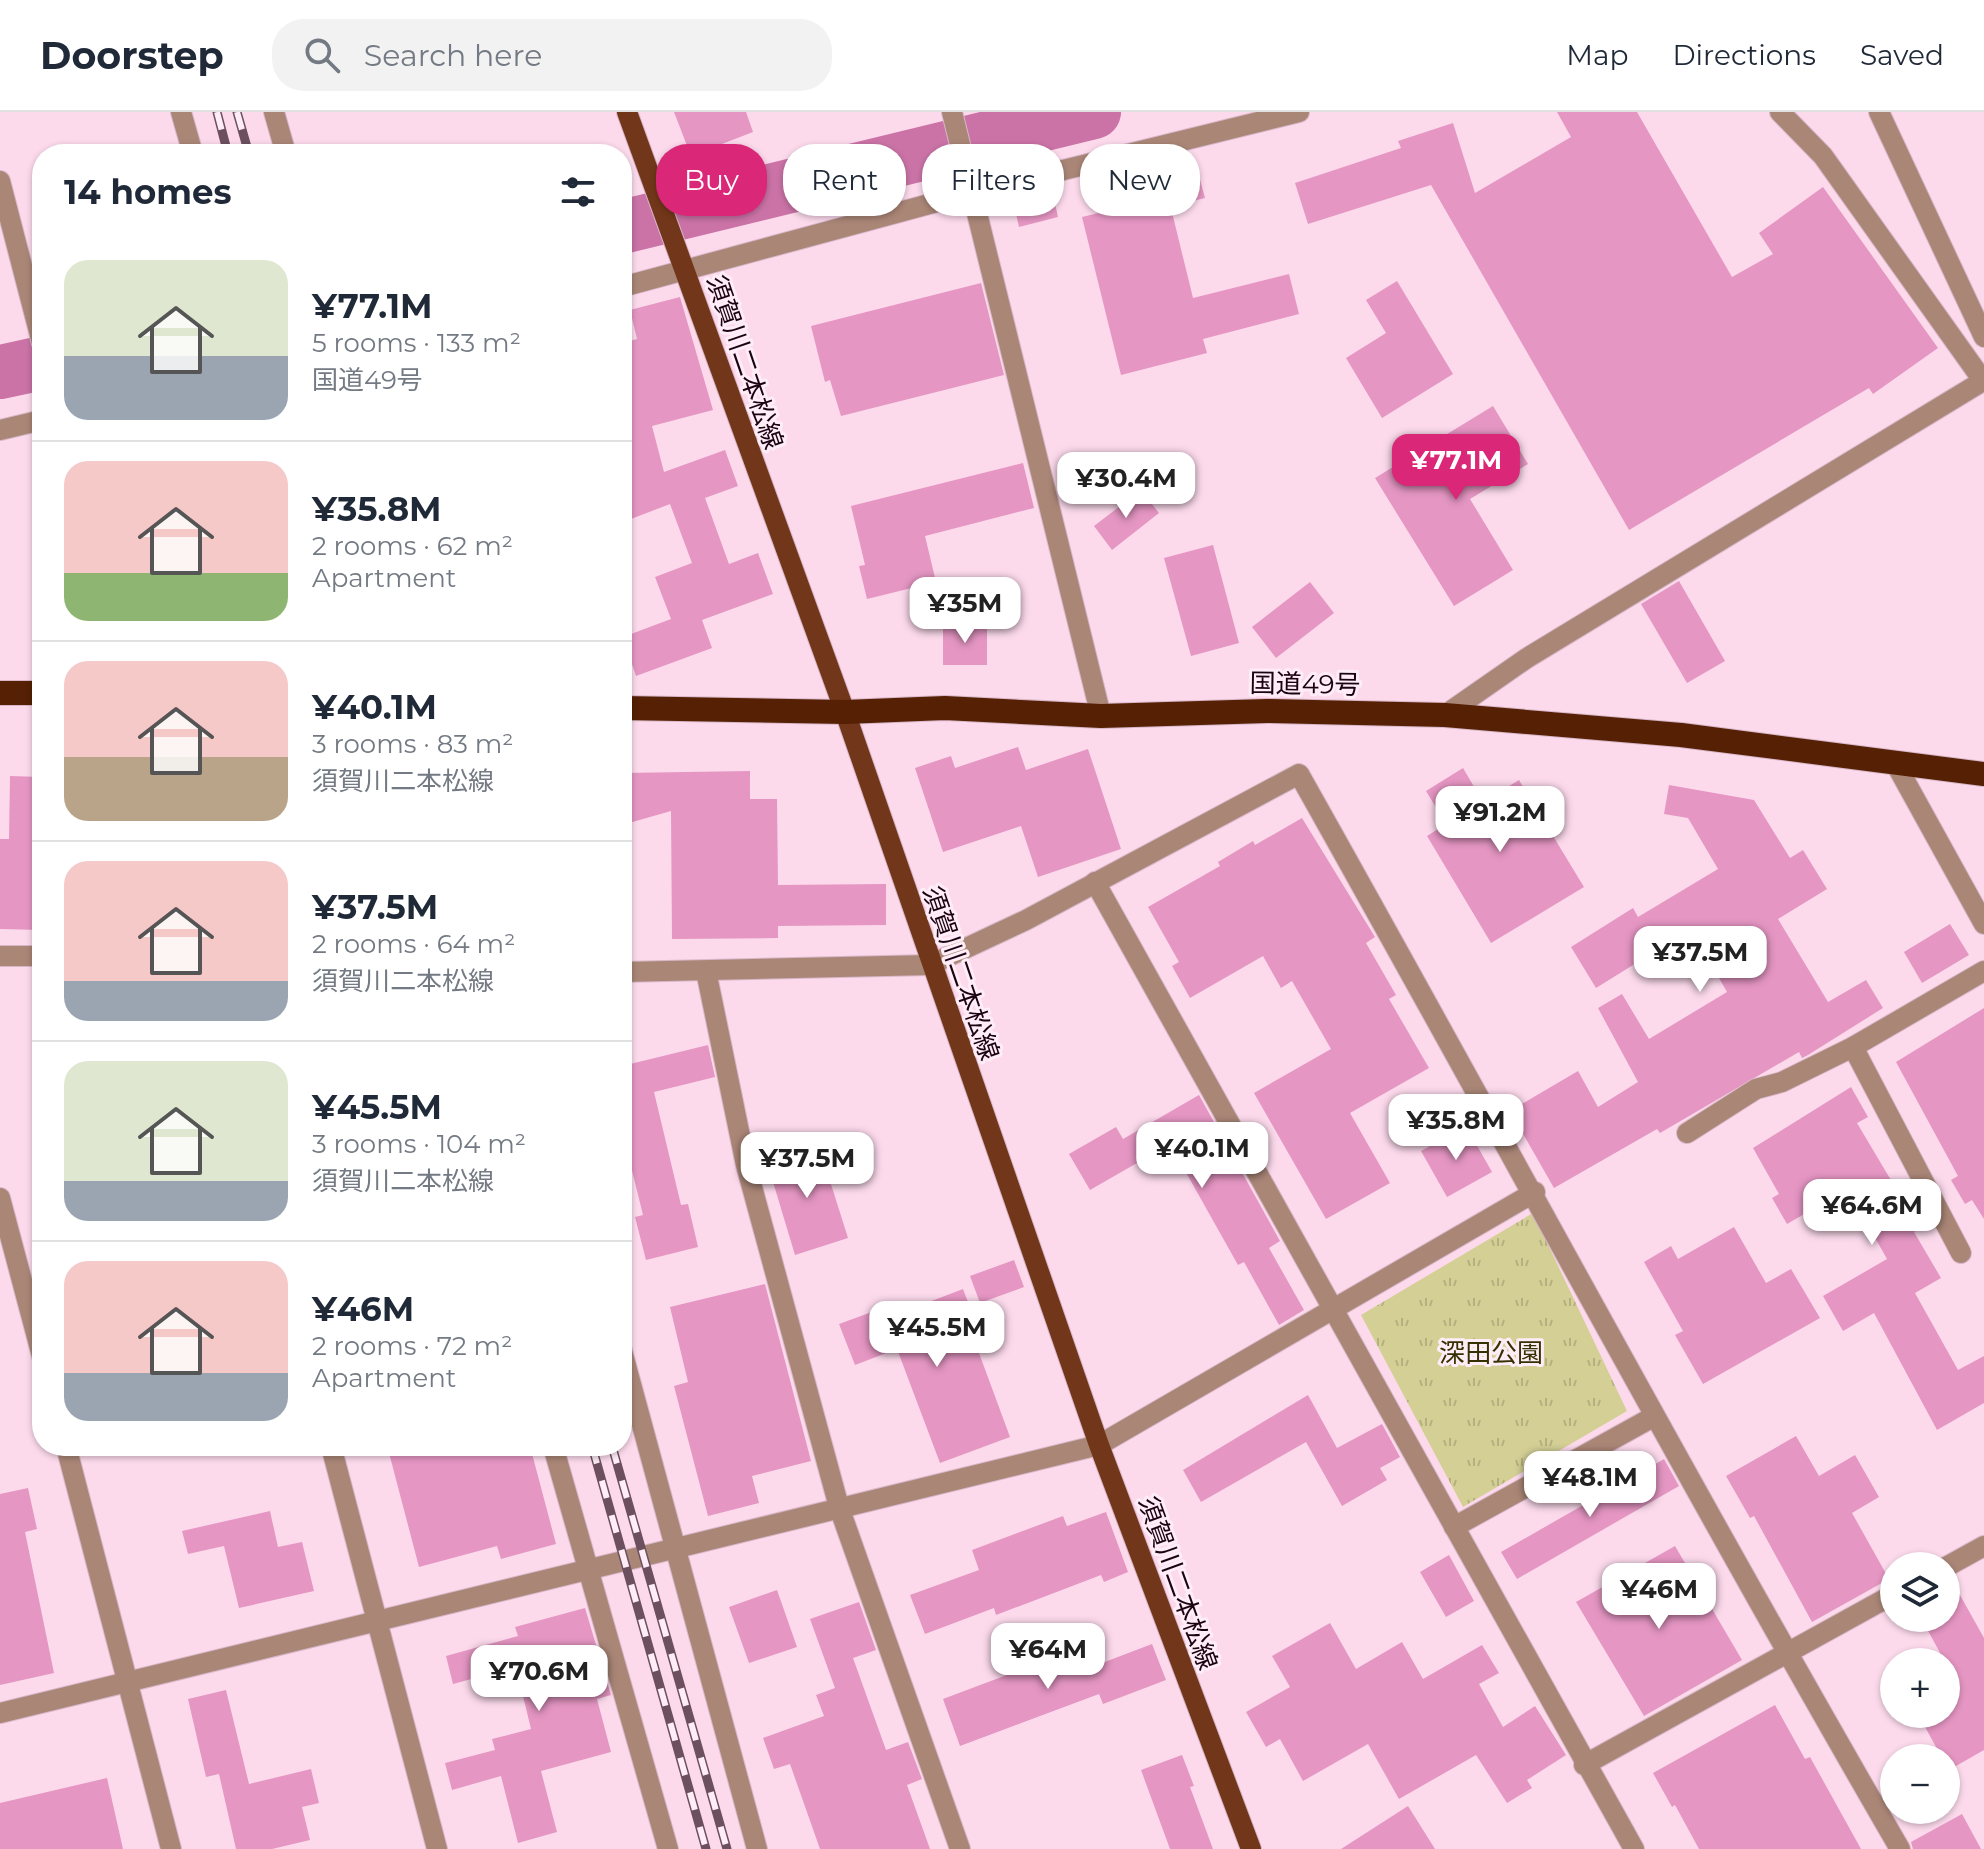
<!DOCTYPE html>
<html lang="en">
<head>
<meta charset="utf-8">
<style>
  :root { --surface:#fff; --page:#f2f2f3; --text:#1f2937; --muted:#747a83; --line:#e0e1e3; --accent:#db2777 }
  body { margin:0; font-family:Montserrat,"Noto Sans JP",sans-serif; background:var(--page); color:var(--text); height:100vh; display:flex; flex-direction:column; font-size:30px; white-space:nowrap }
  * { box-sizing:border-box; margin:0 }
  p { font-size:26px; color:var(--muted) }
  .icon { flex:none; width:44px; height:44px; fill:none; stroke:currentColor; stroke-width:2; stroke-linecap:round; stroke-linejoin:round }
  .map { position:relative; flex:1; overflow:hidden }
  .drawer { position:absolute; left:32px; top:32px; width:600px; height:1312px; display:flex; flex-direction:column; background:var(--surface); border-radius:32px; box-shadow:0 2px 6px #0004 }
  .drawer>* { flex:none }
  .guide { position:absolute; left:656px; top:32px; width:760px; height:72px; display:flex; gap:16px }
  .controls { position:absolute; left:1880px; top:1440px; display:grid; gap:16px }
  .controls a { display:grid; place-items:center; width:80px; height:80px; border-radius:50%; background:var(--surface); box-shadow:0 2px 6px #0004; font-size:40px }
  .price { position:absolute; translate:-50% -68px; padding:0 18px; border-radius:16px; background:#fff; color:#222; font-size:26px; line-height:52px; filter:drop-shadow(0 2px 4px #0008) }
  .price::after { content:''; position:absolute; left:50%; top:48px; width:24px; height:18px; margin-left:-12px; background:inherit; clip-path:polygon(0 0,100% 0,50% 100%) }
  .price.on { background:var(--accent); color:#fff }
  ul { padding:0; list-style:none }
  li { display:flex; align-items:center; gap:24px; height:200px; padding:0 32px }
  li+li { border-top:2px solid var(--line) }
  li span { display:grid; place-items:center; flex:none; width:224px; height:160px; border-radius:24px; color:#555 }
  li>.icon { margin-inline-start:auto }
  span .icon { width:96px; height:96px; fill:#fffc; stroke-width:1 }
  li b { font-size:34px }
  h2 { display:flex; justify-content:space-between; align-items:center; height:96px; padding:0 32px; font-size:34px }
  .pill { padding:0 28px; border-radius:32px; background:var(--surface); box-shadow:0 2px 6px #0004; font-size:28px; line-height:72px }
  .pill.on { background:var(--accent); color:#fff }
  header { display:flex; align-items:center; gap:48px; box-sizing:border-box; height:112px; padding:0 40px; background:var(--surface); border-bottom:2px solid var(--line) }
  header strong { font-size:38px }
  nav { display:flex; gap:44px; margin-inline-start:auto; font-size:28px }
  .search { width:560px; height:72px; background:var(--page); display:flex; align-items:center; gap:20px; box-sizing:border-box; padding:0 28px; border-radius:32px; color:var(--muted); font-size:30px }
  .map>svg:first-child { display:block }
</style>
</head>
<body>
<header>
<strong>Doorstep</strong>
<div class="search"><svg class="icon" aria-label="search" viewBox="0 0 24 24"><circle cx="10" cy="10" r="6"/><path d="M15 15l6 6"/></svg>Search here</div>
<nav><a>Map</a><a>Directions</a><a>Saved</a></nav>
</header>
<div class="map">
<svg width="1984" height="1737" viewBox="0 0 1984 1737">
  <defs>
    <pattern id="park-tufts" width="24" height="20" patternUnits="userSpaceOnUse" patternTransform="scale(2)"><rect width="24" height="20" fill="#d3cf95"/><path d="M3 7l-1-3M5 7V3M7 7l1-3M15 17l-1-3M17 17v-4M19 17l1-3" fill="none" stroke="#b5b07f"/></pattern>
  </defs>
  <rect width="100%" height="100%" fill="#fcdaec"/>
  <polygon fill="url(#park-tufts)" points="1533,1101 1627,1299 1463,1395 1361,1203"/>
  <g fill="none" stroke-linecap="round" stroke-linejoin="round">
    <g stroke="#cb73a7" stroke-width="54">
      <polyline points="622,115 1094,0"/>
      <polyline points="0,260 42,251"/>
    </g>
  </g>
  <g fill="#e596c3">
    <polygon points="674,0 746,0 753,20 691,44"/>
    <polygon points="1557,0 1637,0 1732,165 1773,142 1759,121 1823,75 1938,236 1873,282 1869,276 1629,418 1431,73 1308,112 1295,71 1401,36 1398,29 1453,11 1475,81 1571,25"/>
    <polygon points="1199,64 1205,86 1180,92 1175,70"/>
    <polygon points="1052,78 1058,105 1019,115 1013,89"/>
    <polygon points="1168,84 1193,186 1289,162 1299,202 1203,227 1207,241 1121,263 1082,105"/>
    <polygon points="1397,169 1453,262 1382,306 1346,246 1386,221 1366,188"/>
    <polygon points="981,171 1004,263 841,304 830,268 825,270 811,214"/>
    <polygon points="680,185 713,298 652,314 664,360 725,338 738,374 705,386 729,452 758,441 773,482 702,508 712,536 636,564 623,525 671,507 655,465 692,451 670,392 631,407 622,384 622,231 637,227 630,198"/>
    <polygon points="1493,294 1528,352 1470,387 1513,458 1454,494 1375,366"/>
    <polygon points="1123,343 1142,368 1120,384 1101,360"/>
    <polygon points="1023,351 1034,396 925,424 936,470 867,487 859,454 865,453 851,394"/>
    <polygon points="1141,378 1159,401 1112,438 1094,414"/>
    <polygon points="1213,433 1239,531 1191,544 1164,446"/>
    <polygon points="1679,469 1725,549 1687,571 1641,492"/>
    <polygon points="1310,470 1334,501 1276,546 1252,515"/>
    <rect x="943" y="513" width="44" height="40"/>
    <polygon points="1018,635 1026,658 1088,637 1121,737 1038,765 1021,714 943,740 915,656 951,644 955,656"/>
    <polygon points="1463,656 1483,690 1519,668 1584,775 1491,831 1427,724 1446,712 1426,679"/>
    <polygon points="750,659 750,687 777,687 778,773 886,772 886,813 778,814 778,826 672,827 671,699 622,713 622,661"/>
    <polygon points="10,664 42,665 42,818 0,817 0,727 9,727"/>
    <polygon points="1669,673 1754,688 1790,746 1803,738 1827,777 1778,807 1828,890 1866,868 1883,896 1808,943 1802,946 1799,940 1660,1021 1657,1017 1554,1076 1510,999 1578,959 1598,995 1638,970 1598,896 1622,882 1649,927 1727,880 1719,866 1725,862 1696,814 1596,876 1571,835 1633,796 1638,805 1718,757 1688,706 1664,702"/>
    <polygon points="1302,706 1375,825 1366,831 1396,883 1389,887 1429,956 1350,1001 1390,1071 1326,1107 1254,981 1331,937 1292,869 1281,876 1263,844 1190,886 1172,854 1179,850 1148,795 1220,754 1218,750 1253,729 1255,733"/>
    <polygon points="1950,812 1969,843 1922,871 1904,840"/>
    <polygon points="1984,896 1984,1107 1972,1088 1965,1092 1951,1068 1958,1064 1896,950"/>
    <polygon points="708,933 715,965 654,980 681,1093 688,1092 698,1135 646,1148 635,1105 643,1103 622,1018 622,954"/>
    <polygon points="1851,975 1868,1005 1857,1011 1920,1117 1914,1120 1941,1166 1915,1181 1958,1258 1984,1244 1984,1291 1937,1318 1874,1201 1843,1219 1823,1184 1887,1147 1851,1083 1846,1078 1787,1112 1772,1086 1779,1082 1753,1036"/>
    <polygon points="1199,983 1280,1129 1269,1136 1304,1198 1279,1213 1244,1150 1238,1153 1170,1032 1090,1078 1069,1042 1116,1015 1123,1027"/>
    <polygon points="1466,1014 1492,1060 1447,1085 1421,1039"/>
    <polygon points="818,1031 848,1126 795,1143 767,1050"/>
    <polygon points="1734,1115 1766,1171 1791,1157 1820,1206 1703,1272 1675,1223 1683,1219 1644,1150 1671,1134 1678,1147"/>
    <polygon points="1014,1148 1024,1175 980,1191 970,1164"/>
    <polygon points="765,1172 811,1349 752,1364 759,1391 708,1404 674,1274 688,1270 670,1195"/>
    <polygon points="963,1177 986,1238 979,1241 1010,1325 940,1351 897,1237 855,1253 839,1212 891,1193 895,1203"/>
    <polygon points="1308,1283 1337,1336 1382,1312 1400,1345 1380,1356 1387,1368 1342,1394 1306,1330 1201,1390 1183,1358"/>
    <polygon points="1796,1324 1819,1364 1855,1343 1879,1385 1852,1401 1889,1467 1812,1510 1754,1404 1750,1406 1726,1364"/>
    <polygon points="400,1334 530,1334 556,1432 501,1447 497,1434 419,1455 388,1337"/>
    <polygon points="1664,1347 1679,1374 1517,1467 1501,1440"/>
    <polygon points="28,1376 37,1417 25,1420 54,1561 0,1573 0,1382"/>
    <polygon points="270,1399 278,1435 302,1430 314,1479 239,1496 224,1434 188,1442 182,1419"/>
    <polygon points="1106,1400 1128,1460 1104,1470 1101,1463 996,1503 994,1496 925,1522 910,1483 979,1458 972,1438 1063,1404 1067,1414"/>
    <polygon points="1675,1434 1742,1548 1644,1604 1576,1490"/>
    <polygon points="1449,1443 1474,1489 1446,1505 1420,1460"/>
    <polygon points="1951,1467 1984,1526 1984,1638 1949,1658 1946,1646 1942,1646 1918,1602 1946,1602 1946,1576 1956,1570 1921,1506 1946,1506 1946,1468"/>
    <polygon points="777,1478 797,1535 749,1551 729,1495"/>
    <polygon points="859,1490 876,1538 853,1546 886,1638 908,1630 922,1667 907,1673 930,1737 820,1737 790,1652 774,1657 763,1626 824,1604 816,1583 835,1576 810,1507"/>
    <polygon points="585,1496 611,1583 597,1587 611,1640 541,1659 557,1720 518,1731 501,1664 452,1678 445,1651 495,1638 492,1627 531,1617 516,1555 453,1572 446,1544 518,1524 515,1515"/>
    <polygon points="1330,1511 1356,1557 1402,1530 1423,1567 1482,1533 1499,1561 1479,1572 1503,1615 1535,1594 1566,1643 1527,1668 1532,1676 1507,1691 1476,1643 1399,1687 1368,1632 1303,1669 1280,1627 1266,1635 1246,1600 1290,1575 1272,1544"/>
    <polygon points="1152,1532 1166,1568 1103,1592 1099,1582 960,1634 943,1587 1073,1538 1081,1559"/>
    <polygon points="226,1578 249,1672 311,1657 319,1691 302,1695 310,1728 272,1737 236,1737 219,1662 206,1665 188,1587"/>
    <polygon points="1775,1593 1805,1647 1810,1645 1861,1737 1699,1737 1675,1693 1672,1695 1653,1661"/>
    <polygon points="1182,1643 1194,1674 1190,1675 1213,1737 1170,1737 1141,1658"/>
    <polygon points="107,1666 123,1737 0,1737 0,1691"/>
    <polygon points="1408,1694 1435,1737 1341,1737"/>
    <polygon points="1962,1702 1981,1737 1913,1737 1911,1730"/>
  </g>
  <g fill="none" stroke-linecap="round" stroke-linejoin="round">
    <defs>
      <g id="minor">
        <polyline points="181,0 193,42"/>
        <polyline points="274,0 286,42"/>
        <polyline points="952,0 1101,604"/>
        <polyline points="1780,0 1823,44 1984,270"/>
        <polyline points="1879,0 1984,225"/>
        <polyline points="0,69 42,231"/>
        <polyline points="622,175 974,80 1299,0"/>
        <polyline points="0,318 42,308"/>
        <polyline points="1445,603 1527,546 1983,269"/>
        <polyline points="1894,649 1984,812"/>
        <polyline points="1095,770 1634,1737"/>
        <polyline points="0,844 42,844"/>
        <polyline points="706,859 746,1053 839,1395 960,1737"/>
        <path d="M622 860 930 853 1026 808 1299 662C1500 1019 1694 1382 1900 1737"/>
        <polyline points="1853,935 1961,1141"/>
        <polyline points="1687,1021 1756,977 1782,970 1853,935 1984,859"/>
        <polyline points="0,1086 42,1244"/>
        <polyline points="622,1239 757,1737"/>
        <polyline points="66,1334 171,1737"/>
        <polyline points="331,1334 437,1737"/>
        <polyline points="553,1334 668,1737"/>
        <polyline points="1454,1415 1653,1305"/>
        <polyline points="1946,1455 1984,1434"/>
        <polyline points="0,1601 1099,1333 1535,1080"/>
        <polyline points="1584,1653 1894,1482"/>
      </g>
      <polyline id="major" points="627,0 845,600 1099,1333 1251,1737"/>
      <g id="highway">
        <polyline points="0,581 42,581"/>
        <polyline points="622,596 845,600 945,596 1101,604 1267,599 1445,603 1681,623 1984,662"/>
      </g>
    </defs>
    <use href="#minor" stroke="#d8b7c9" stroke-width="22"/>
    <use href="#major" stroke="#d8b7c9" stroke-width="22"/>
    <use href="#highway" stroke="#d8b7c9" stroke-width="26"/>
    <use href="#minor" stroke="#aa8677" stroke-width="20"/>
    <use href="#major" stroke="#72371a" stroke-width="20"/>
    <use href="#highway" stroke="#552003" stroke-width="24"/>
    <defs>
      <g id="rail">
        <polyline points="217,0 228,42"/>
        <polyline points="237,0 249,42"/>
        <polyline points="592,1334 706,1737"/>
        <polyline points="612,1334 727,1737"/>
      </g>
    </defs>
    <use href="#rail" stroke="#6c5060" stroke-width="9"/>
    <use href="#rail" stroke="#feedf6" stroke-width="6" stroke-dasharray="18" stroke-linecap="butt"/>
  </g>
  <g text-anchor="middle" stroke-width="6" stroke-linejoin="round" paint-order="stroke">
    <g font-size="26" fill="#1b0212" stroke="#feedf6">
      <text transform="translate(745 250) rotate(71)" y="9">須賀川二本松線</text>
      <text transform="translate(1305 572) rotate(1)" y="9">国道49号</text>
      <text transform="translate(961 861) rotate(71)" y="9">須賀川二本松線</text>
      <text transform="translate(1178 1471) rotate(70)" y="9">須賀川二本松線</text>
    </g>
    <g font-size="26" fill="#333001" stroke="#feedf6">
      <text x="1491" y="1250">深田公園</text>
    </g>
  </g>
</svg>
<div class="controls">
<a><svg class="icon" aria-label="layers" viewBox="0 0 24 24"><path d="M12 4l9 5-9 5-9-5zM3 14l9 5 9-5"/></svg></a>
<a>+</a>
<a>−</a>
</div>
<b class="price on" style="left:1456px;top:390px">¥77.1M</b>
<b class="price" style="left:1126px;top:408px">¥30.4M</b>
<b class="price" style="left:965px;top:533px">¥35M</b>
<b class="price" style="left:1500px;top:742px">¥91.2M</b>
<b class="price" style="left:1700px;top:882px">¥37.5M</b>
<b class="price" style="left:1456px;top:1050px">¥35.8M</b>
<b class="price" style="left:1202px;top:1078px">¥40.1M</b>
<b class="price" style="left:807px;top:1088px">¥37.5M</b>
<b class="price" style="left:1872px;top:1135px">¥64.6M</b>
<b class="price" style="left:937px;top:1257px">¥45.5M</b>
<b class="price" style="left:1590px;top:1407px">¥48.1M</b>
<b class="price" style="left:1659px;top:1519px">¥46M</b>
<b class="price" style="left:1048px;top:1579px">¥64M</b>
<b class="price" style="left:539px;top:1601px">¥70.6M</b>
<div class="guide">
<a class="pill on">Buy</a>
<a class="pill">Rent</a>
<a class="pill">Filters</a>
<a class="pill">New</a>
</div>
<section class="drawer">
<h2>14 homes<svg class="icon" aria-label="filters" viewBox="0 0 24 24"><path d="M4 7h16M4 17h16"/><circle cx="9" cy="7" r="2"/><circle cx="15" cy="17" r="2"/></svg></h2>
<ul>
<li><span style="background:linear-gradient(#dfe7d0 60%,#9aa5b1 0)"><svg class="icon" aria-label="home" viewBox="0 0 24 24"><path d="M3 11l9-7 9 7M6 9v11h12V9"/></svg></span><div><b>¥77.1M</b><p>5 rooms · 133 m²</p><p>国道49号</p></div></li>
<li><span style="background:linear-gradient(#f6c9c9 70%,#8fb573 0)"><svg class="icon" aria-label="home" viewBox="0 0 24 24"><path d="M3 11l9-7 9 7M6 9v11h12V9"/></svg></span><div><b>¥35.8M</b><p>2 rooms · 62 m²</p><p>Apartment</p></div></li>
<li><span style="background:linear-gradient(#f6c9c9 60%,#b9a48a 0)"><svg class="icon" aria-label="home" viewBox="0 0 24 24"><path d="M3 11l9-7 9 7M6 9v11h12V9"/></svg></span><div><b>¥40.1M</b><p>3 rooms · 83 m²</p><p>須賀川二本松線</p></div></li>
<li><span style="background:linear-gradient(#f6c9c9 75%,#9aa5b1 0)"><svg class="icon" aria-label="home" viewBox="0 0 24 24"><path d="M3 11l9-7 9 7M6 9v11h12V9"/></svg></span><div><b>¥37.5M</b><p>2 rooms · 64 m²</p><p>須賀川二本松線</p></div></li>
<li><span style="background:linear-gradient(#dfe7d0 75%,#9aa5b1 0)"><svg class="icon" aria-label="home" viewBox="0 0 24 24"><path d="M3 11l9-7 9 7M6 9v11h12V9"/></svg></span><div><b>¥45.5M</b><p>3 rooms · 104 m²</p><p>須賀川二本松線</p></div></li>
<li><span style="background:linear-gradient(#f6c9c9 70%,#9aa5b1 0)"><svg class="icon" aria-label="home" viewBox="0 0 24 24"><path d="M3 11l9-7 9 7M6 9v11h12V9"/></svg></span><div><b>¥46M</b><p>2 rooms · 72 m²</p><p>Apartment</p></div></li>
</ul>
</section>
</div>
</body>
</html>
